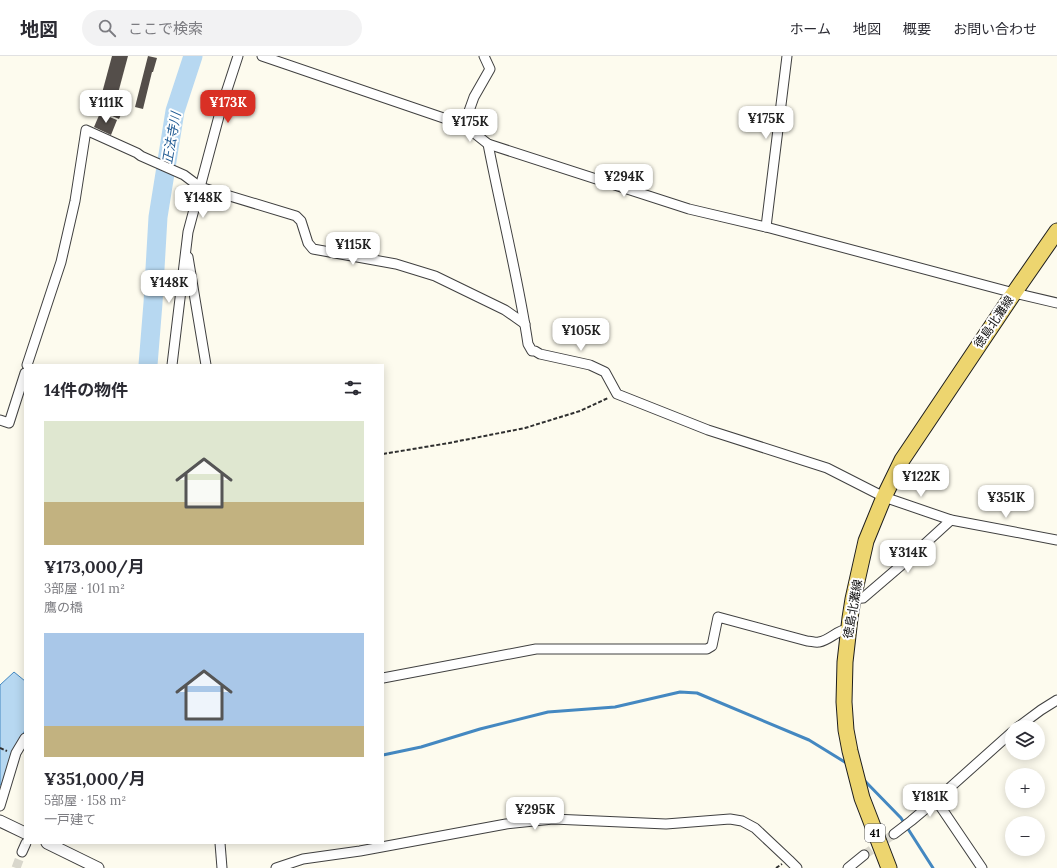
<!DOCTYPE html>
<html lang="ja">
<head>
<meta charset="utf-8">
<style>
  :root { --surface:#fff; --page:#f2f2f3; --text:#2b2b33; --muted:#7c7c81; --line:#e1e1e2; --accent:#d93025 }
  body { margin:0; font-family:Lora,"Noto Sans JP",serif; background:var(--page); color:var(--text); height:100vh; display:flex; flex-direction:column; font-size:15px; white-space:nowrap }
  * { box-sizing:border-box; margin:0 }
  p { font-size:13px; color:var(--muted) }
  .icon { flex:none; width:22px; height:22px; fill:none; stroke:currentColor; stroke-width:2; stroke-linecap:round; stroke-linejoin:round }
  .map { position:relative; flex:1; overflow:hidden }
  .panel { position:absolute; left:24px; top:308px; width:360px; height:480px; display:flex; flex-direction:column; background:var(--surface); border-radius:0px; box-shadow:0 2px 10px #0003 }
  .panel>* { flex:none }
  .controls { position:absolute; left:1005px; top:664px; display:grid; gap:8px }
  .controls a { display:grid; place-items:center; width:40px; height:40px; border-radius:50%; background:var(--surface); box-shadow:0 2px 10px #0003; font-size:20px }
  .price { position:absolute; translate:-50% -34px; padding:0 9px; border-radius:8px; background:#fff; color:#222; font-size:13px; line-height:26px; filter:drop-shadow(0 1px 2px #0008) }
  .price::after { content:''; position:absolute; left:50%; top:24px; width:12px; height:9px; margin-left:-6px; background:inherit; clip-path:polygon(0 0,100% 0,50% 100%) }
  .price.selected { background:var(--accent); color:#fff }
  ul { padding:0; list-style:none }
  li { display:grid; align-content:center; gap:8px; height:212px; padding:0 20px }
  li span { display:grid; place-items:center; height:124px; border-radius:0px; color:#555 }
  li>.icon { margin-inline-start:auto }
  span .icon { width:72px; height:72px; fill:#fffc; stroke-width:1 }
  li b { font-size:17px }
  h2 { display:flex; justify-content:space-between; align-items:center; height:48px; padding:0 20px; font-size:17px }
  header { display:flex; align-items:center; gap:24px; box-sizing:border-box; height:56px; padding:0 20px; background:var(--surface); border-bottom:1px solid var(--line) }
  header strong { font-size:19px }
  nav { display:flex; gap:22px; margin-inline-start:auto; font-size:14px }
  .search { width:280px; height:36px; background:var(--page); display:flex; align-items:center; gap:10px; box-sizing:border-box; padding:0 14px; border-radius:22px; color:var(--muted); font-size:15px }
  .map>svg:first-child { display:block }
</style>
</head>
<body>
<header>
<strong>地図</strong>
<div class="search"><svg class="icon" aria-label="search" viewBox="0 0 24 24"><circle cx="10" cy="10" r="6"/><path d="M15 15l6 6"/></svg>ここで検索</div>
<nav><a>ホーム</a><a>地図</a><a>概要</a><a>お問い合わせ</a></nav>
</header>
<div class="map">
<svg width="1057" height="812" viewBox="0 0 1057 812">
  <rect width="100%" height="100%" fill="#fdfbee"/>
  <polygon fill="#b7d8f1" stroke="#4488c1" points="14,616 25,625 25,674 10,703 2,729 0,729 0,629"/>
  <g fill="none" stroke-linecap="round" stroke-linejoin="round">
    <g stroke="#4488c1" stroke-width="3">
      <polyline points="383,699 421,691 480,673 548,656 615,651 680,636 697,637 809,684 848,708"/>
      <polyline points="863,723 901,762 933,812"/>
    </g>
    <polyline stroke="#b7d8f1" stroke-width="19" points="148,309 153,247 158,161 175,55 193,0"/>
  </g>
  <g fill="#544e4a">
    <polygon points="112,0 128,0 117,41 102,37"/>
    <polygon points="148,0 157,2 153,16 152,16 143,53 135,51"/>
    <polygon points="102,39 125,49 119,63 96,53"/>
    <polygon points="100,57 117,64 111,79 94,71"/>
  </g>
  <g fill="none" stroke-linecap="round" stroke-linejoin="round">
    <g stroke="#d9d7cc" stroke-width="9" stroke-dasharray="9 4.5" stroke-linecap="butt">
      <polyline points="864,799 894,778"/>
      <polyline points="16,812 22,796"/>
    </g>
    <defs>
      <g id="minor">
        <polyline points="262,0 464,69 488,88 689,153 766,171 1014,237 1057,247"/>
        <polyline points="464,69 474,41 490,13 484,0"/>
        <path d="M488 88C501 155 518 221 528 288L532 295H535L540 298 590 309 605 316 617 338 708 374 827 412 884 441 951 464 1057 484"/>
        <polyline points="766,171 787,0"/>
        <polyline points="188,201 206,309"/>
        <polyline points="27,309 61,206 75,145 86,74 137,97 141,100 184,119 200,131 296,160 301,165 308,187 313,193 396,208 435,220 505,254 525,268"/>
        <polyline points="172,309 188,176 222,49 238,0"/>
        <polyline points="0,364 9,367 25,317"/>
        <polyline points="853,543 863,542 905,506 951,464"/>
        <path d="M383 622 536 593H707L712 590 718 561 807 585C811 585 816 587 819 586 830 584 837 574 848 573"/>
        <polyline points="1018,671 1041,654 1057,644"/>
        <polyline points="936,744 982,812"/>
        <polyline points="0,750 16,697 25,682"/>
        <polyline points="894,778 911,765 936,744 1012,676"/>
        <polyline points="220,787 222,812"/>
        <polyline points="22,796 26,787"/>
        <polyline points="276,812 303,803 360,795 506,768 553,763 666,768 730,763 742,765 755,772 789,804 797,812"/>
        <polyline points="848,812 864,799"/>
      </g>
      <g id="tertiary">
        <polyline points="0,765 25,777"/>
        <polyline points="47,787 98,812"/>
      </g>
      <polyline id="primary" points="889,812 862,742 850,695 846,674 844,646 845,606 850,562 853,543 866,485 884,441 902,404 1014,237 1057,175"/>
    </defs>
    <use href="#minor" stroke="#404040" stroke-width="11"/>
    <use href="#tertiary" stroke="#404040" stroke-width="13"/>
    <use href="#primary" stroke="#1e1e1e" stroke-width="17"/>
    <g stroke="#2f2f2f" stroke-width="2" stroke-dasharray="4 2" stroke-linecap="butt">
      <polyline points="383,398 449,387 525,372 580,355 608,342"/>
      <polyline points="0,692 7,695"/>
      <polyline points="776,812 782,808"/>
    </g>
    <use href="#minor" stroke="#fff" stroke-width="9"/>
    <use href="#tertiary" stroke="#fff" stroke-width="11"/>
    <use href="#primary" stroke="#edd56f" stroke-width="15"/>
  </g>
  <g text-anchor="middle" stroke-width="4" stroke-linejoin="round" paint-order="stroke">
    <rect fill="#fff" stroke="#565656" stroke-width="1" x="865" y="768" width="20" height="18" rx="3"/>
    <g font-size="11" font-weight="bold" fill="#0d0d0d">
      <text x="875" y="781">41</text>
    </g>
    <g font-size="12" fill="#0d0d0d" stroke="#fff">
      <text transform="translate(994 266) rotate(-56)" y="4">徳島北灘線</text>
      <text transform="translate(853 553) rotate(-80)" y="4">徳島北灘線</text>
    </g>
    <g font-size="13" font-style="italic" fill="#215b93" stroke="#fff">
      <text transform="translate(171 82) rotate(-80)" y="5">正法寺川</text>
    </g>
  </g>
</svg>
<div class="controls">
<a><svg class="icon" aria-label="layers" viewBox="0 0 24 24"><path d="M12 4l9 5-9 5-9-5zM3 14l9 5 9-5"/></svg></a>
<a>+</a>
<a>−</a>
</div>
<b class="price" style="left:106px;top:68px">¥111K</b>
<b class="price selected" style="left:228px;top:68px">¥173K</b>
<b class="price" style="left:766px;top:84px">¥175K</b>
<b class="price" style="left:470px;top:87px">¥175K</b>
<b class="price" style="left:624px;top:142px">¥294K</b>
<b class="price" style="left:203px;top:163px">¥148K</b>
<b class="price" style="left:353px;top:210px">¥115K</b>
<b class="price" style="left:169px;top:248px">¥148K</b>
<b class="price" style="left:581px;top:296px">¥105K</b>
<b class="price" style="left:921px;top:442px">¥122K</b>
<b class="price" style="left:1006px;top:463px">¥351K</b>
<b class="price" style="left:908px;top:518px">¥314K</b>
<b class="price" style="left:930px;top:762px">¥181K</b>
<b class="price" style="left:535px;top:775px">¥295K</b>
<section class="panel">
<h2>14件の物件<svg class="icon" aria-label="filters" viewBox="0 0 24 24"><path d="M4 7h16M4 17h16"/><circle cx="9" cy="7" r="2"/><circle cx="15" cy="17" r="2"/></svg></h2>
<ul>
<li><span style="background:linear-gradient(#dfe7d0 65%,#c2b280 0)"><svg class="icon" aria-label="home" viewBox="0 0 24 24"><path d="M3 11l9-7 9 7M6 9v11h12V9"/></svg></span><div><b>¥173,000/月</b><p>3部屋 · 101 m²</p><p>鷹の橋</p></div></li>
<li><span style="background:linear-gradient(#a9c7e8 75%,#c2b280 0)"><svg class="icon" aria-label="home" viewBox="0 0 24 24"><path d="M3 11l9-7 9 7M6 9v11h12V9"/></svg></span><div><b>¥351,000/月</b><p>5部屋 · 158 m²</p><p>一戸建て</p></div></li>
</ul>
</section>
</div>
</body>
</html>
